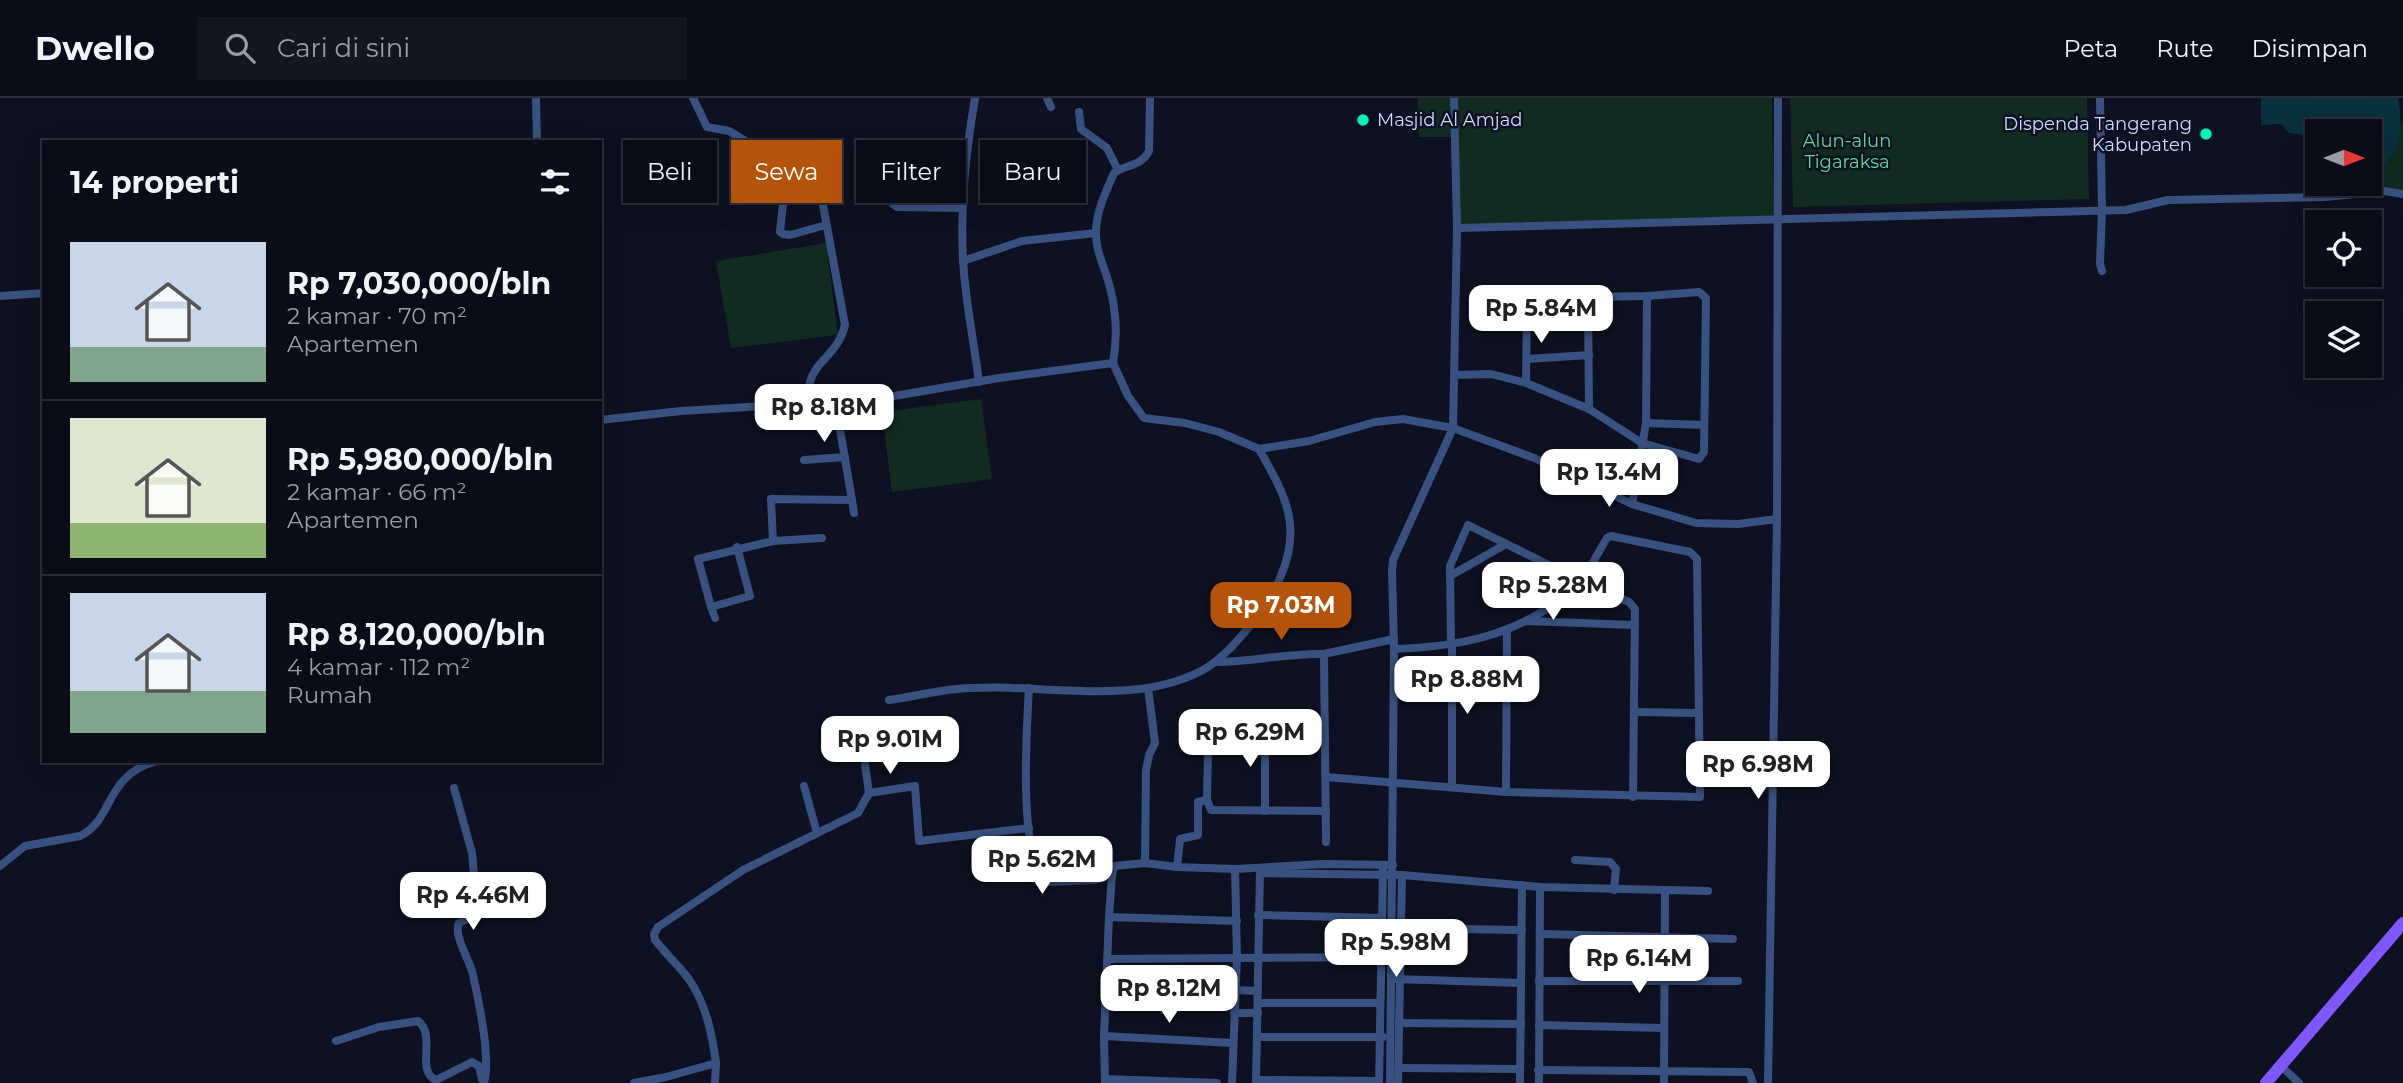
<!DOCTYPE html>
<html lang="id">
<head>
<meta charset="utf-8">
<style>
  :root { --surface:#0a0d19; --page:#131622; --text:#f1f3f6; --muted:#999ca2; --line:#2a2d38; --accent:#b45309 }
  body { margin:0; font-family:Montserrat,sans-serif; background:var(--page); color:var(--text); height:100vh; display:flex; flex-direction:column; font-size:26px; white-space:nowrap }
  * { box-sizing:border-box; margin:0 }
  p { font-size:23px; color:var(--muted) }
  .icon { flex:none; width:38px; height:38px; fill:none; stroke:currentColor; stroke-width:2; stroke-linecap:round; stroke-linejoin:round }
  .map { position:relative; flex:1; overflow:hidden }
  .sheet { position:absolute; left:42px; top:42px; width:560px; height:623px; display:flex; flex-direction:column; background:var(--surface); border-radius:0px; box-shadow:0 7px 28px #0002,0 0 0 2px var(--line) }
  .sheet>* { flex:none }
  .guide { position:absolute; left:623px; top:42px; width:665px; height:63px; display:flex; gap:14px }
  .needle { width:46px; rotate:90deg }
  .controls { position:absolute; left:2305px; top:21px; display:grid; gap:14px }
  .controls a { display:grid; place-items:center; width:77px; height:77px; border-radius:0px; background:var(--surface); box-shadow:0 7px 28px #0002,0 0 0 2px var(--line); font-size:35px }
  .price { position:absolute; translate:-50% -60px; padding:0 16px; border-radius:14px; background:#fff; color:#222; font-size:23px; line-height:46px; filter:drop-shadow(0 2px 4px #0008) }
  .price::after { content:''; position:absolute; left:50%; top:42px; width:21px; height:16px; margin-left:-10px; background:inherit; clip-path:polygon(0 0,100% 0,50% 100%) }
  .price.selected { background:var(--accent); color:#fff }
  ul { padding:0; list-style:none }
  li { display:flex; align-items:center; gap:21px; height:175px; padding:0 28px }
  li+li { border-top:2px solid var(--line) }
  li span { display:grid; place-items:center; flex:none; width:196px; height:140px; border-radius:0px; color:#555 }
  li>.icon { margin-inline-start:auto }
  span .icon { width:84px; height:84px; fill:#fffc; stroke-width:1 }
  li b { font-size:30px }
  h2 { display:flex; justify-content:space-between; align-items:center; height:84px; padding:0 28px; font-size:30px }
  .pill { padding:0 24px; border-radius:0px; background:var(--surface); box-shadow:0 7px 28px #0002,0 0 0 2px var(--line); font-size:24px; line-height:63px }
  .pill.selected { background:var(--accent); color:#fff }
  header { display:flex; align-items:center; gap:42px; box-sizing:border-box; height:98px; padding:0 35px; background:var(--surface); border-bottom:2px solid var(--line) }
  header strong { font-size:33px }
  nav { display:flex; gap:38px; margin-inline-start:auto; font-size:24px }
  .search { width:490px; height:63px; background:var(--page); display:flex; align-items:center; gap:18px; box-sizing:border-box; padding:0 24px; border-radius:0px; color:var(--muted); font-size:26px }
  .map>svg:first-child { display:block }
</style>
</head>
<body>
<header>
<strong>Dwello</strong>
<div class="search"><svg class="icon" aria-label="search" viewBox="0 0 24 24"><circle cx="10" cy="10" r="6"/><path d="M15 15l6 6"/></svg>Cari di sini</div>
<nav><a>Peta</a><a>Rute</a><a>Disimpan</a></nav>
</header>
<div class="map">
<svg width="2403" height="985" viewBox="0 0 2403 985">
  <rect width="100%" height="100%" fill="#0d1121"/>
  <g fill="#112b20">
    <polygon points="1418,0 1450,0 1451,39 1419,39"/>
    <polygon points="1455,0 1772,0 1774,118 1458,129"/>
    <polygon points="1790,0 2087,0 2089,101 1793,109"/>
    <polygon points="2403,22 2403,96 2325,99 2318,86 2370,86 2370,68 2385,67"/>
    <polygon points="826,145 838,237 731,250 716,163"/>
    <polygon points="981,301 992,381 892,394 882,314"/>
  </g>
  <path fill="#0a313e" d="M2261 0H2398C2403 28 2402 43 2385 67L2370 68V33H2317V72H2311C2318 61 2311 46 2304 37L2289 35 2281 26 2261 27Z"/>
  <g fill="none" stroke-linecap="round" stroke-linejoin="round">
    <g stroke="#395180" stroke-width="8">
      <polyline points="536,0 537,44"/>
      <polyline points="693,0 707,29 729,33 747,44 754,55 760,75 784,96 780,134 783,136 790,137 826,127"/>
      <path d="M975 0C966 54 960 106 963 161 965 202 974 244 979 284"/>
      <polyline points="1047,0 1051,9"/>
      <polyline points="2100,0 2102,112 2100,166 2102,173"/>
      <polyline points="1079,14 1081,31 1107,50 1118,72"/>
      <polyline points="892,101 893,106 897,109 962,110"/>
      <polyline points="1457,130 2126,112 2168,102 2325,99 2385,93 2403,96"/>
      <polyline points="963,163 1022,143 1096,135"/>
      <polyline points="0,198 44,195"/>
      <polyline points="1588,199 1589,311"/>
      <polyline points="1527,261 1589,257"/>
      <polyline points="1113,265 1128,298 1144,320 1185,325 1219,334 1259,351 1309,343 1375,324 1403,321 1453,330 1534,360 1632,406 1696,425 1738,426 1777,421"/>
      <polyline points="1455,277 1491,276 1526,285 1589,311 1642,345 1699,361 1704,354 1706,200 1699,194 1647,198 1535,200 1529,202 1527,208 1526,285"/>
      <path d="M809 306C810 299 809 290 810 284 816 262 838 256 845 227L819 85"/>
      <path d="M600 322 681 313 766 308H836L999 280 1113 265C1118 237 1116 207 1107 179 1102 164 1095 149 1096 132 1097 112 1106 93 1114 75 1126 66 1141 69 1149 53L1150 0"/>
      <polyline points="1646,325 1704,327"/>
      <polyline points="804,362 845,359"/>
      <polyline points="852,402 854,415"/>
      <polyline points="1632,406 1646,325 1647,198"/>
      <polyline points="773,443 822,440"/>
      <polyline points="1450,478 1506,446"/>
      <polyline points="711,509 698,461 773,443 771,401 852,402 836,308"/>
      <polyline points="715,520 711,509 750,498 737,449"/>
      <polyline points="1526,523 1635,527"/>
      <polyline points="1451,547 1450,468 1468,427 1581,483 1629,504 1635,511 1633,699"/>
      <path d="M1215 564C1252 564 1287 555 1324 556"/>
      <path d="M1029 590C1027 625 1017 767 1048 784L1095 782 1112 777"/>
      <path d="M889 602C911 599 934 593 957 591 1036 583 1130 611 1203 572 1227 558 1245 534 1263 512 1271 503 1275 492 1280 480 1303 428 1285 397 1259 351"/>
      <polyline points="1634,614 1699,615"/>
      <polyline points="1208,652 1207,702 1211,712 1326,713"/>
      <path d="M1326 679 1506 694 1700 699 1697 461 1690 454 1611 438 1607 440C1599 453 1591 469 1582 481 1578 487 1571 491 1566 496 1518 538 1456 549 1394 551"/>
      <polyline points="804,688 817,735"/>
      <polyline points="1452,689 1452,547"/>
      <path d="M454 690 472 755 477 812 474 818 459 825C453 838 470 862 473 877 479 905 491 959 484 985"/>
      <polyline points="1506,694 1507,532"/>
      <polyline points="869,695 915,688 919,743 1029,730"/>
      <polyline points="1265,713 1265,629"/>
      <polyline points="1326,744 1324,556 1394,541"/>
      <polyline points="1575,762 1610,764 1616,771 1614,792"/>
      <polyline points="1145,765 1146,673 1149,657 1155,645 1148,590"/>
      <path d="M0 768 25 748 80 738C115 721 103 678 157 663"/>
      <polyline points="1177,769 1180,741 1198,737 1198,704 1207,702"/>
      <polyline points="1260,775 1402,777 1540,789 1708,793"/>
      <polyline points="1258,817 1382,820"/>
      <polyline points="1109,819 1237,823"/>
      <polyline points="1396,830 1522,832"/>
      <polyline points="1541,836 1733,841"/>
      <polyline points="1109,861 1381,859"/>
      <polyline points="1395,881 1521,885"/>
      <polyline points="1539,883 1738,883"/>
      <polyline points="1235,892 1258,893"/>
      <polyline points="1107,899 1234,904"/>
      <polyline points="1258,905 1380,905"/>
      <polyline points="1234,915 1258,915"/>
      <polyline points="1399,925 1521,926"/>
      <polyline points="1539,927 1664,930"/>
      <polyline points="1104,938 1233,945"/>
      <polyline points="1257,939 1383,939"/>
      <path d="M336 943 379 929 418 923C437 937 415 973 436 982L472 964 479 968 482 981"/>
      <path d="M716 965C712 936 706 905 688 880 678 867 665 855 655 842L654 836 658 829 743 772 858 715 869 695 865 666"/>
      <polyline points="2281,968 2299,985"/>
      <polyline points="1399,970 1520,971"/>
      <polyline points="1538,972 1749,974 1753,985"/>
      <polyline points="1105,981 1217,985"/>
      <polyline points="1256,982 1379,983"/>
      <polyline points="634,985 666,979 716,965 715,985"/>
      <polyline points="1105,985 1104,938 1109,819 1112,777 1114,768 1145,765 1177,769 1235,771 1323,766 1393,767"/>
      <polyline points="1232,985 1237,860 1235,771"/>
      <polyline points="1256,985 1260,771"/>
      <polyline points="1379,985 1383,771"/>
      <polyline points="1390,985 1394,551 1392,472 1393,462 1453,330 1457,130 1454,0"/>
      <polyline points="1398,985 1402,777"/>
      <polyline points="1520,985 1522,787"/>
      <polyline points="1539,985 1540,789"/>
      <polyline points="1664,985 1665,793"/>
      <polyline points="1768,985 1777,421 1778,0"/>
    </g>
    <polyline stroke="#8056fe" stroke-width="12" points="2266,985 2403,825"/>
  </g>
  <g fill="#02f7b3" stroke="#0d1121" stroke-width="2.5">
    <circle cx="1363" cy="22" r="7"/>
    <circle cx="2206" cy="36" r="7"/>
  </g>
  <g text-anchor="middle" stroke-width="5" stroke-linejoin="round" paint-order="stroke">
    <g font-size="18" fill="#cedbff" stroke="#0d1121" text-anchor="start">
      <text x="1377" y="28">Masjid Al Amjad</text>
      <text x="2192" y="32" text-anchor="end">Dispenda Tangerang<tspan x="2192" dy="21">Kabupaten</tspan></text>
    </g>
    <g font-size="18" fill="#5bde8c" stroke="#0d1121">
      <text x="1847" y="49">Alun-alun<tspan x="1847" dy="21">Tigaraksa</tspan></text>
    </g>
  </g>
</svg>
<div class="controls">
<a><svg class="needle" viewBox="-14 -14 28 28"><path d="M0-13l5 13h-10z" fill="#e53935"/><path d="M0 13l5-13h-10z" fill="#999ca2"/></svg></a>
<a><svg class="icon" aria-label="locate" viewBox="0 0 24 24"><circle cx="12" cy="12" r="6"/><path d="M12 2v4M12 18v4M2 12h4M18 12h4"/></svg></a>
<a><svg class="icon" aria-label="layers" viewBox="0 0 24 24"><path d="M12 4l9 5-9 5-9-5zM3 14l9 5 9-5"/></svg></a>
</div>
<b class="price" style="left:1541px;top:247px">Rp 5.84M</b>
<b class="price" style="left:824px;top:346px">Rp 8.18M</b>
<b class="price" style="left:1609px;top:411px">Rp 13.4M</b>
<b class="price" style="left:1553px;top:524px">Rp 5.28M</b>
<b class="price selected" style="left:1281px;top:544px">Rp 7.03M</b>
<b class="price" style="left:1467px;top:618px">Rp 8.88M</b>
<b class="price" style="left:1250px;top:671px">Rp 6.29M</b>
<b class="price" style="left:890px;top:678px">Rp 9.01M</b>
<b class="price" style="left:1758px;top:703px">Rp 6.98M</b>
<b class="price" style="left:1042px;top:798px">Rp 5.62M</b>
<b class="price" style="left:473px;top:834px">Rp 4.46M</b>
<b class="price" style="left:1396px;top:881px">Rp 5.98M</b>
<b class="price" style="left:1639px;top:897px">Rp 6.14M</b>
<b class="price" style="left:1169px;top:927px">Rp 8.12M</b>
<div class="guide">
<a class="pill">Beli</a>
<a class="pill selected">Sewa</a>
<a class="pill">Filter</a>
<a class="pill">Baru</a>
</div>
<section class="sheet">
<h2>14 properti<svg class="icon" aria-label="filters" viewBox="0 0 24 24"><path d="M4 7h16M4 17h16"/><circle cx="9" cy="7" r="2"/><circle cx="15" cy="17" r="2"/></svg></h2>
<ul>
<li><span style="background:linear-gradient(#c9d6e8 75%,#7fa58c 0)"><svg class="icon" aria-label="home" viewBox="0 0 24 24"><path d="M3 11l9-7 9 7M6 9v11h12V9"/></svg></span><div><b>Rp 7,030,000/bln</b><p>2 kamar · 70 m²</p><p>Apartemen</p></div></li>
<li><span style="background:linear-gradient(#dfe7d0 75%,#8fb573 0)"><svg class="icon" aria-label="home" viewBox="0 0 24 24"><path d="M3 11l9-7 9 7M6 9v11h12V9"/></svg></span><div><b>Rp 5,980,000/bln</b><p>2 kamar · 66 m²</p><p>Apartemen</p></div></li>
<li><span style="background:linear-gradient(#c9d6e8 70%,#7fa58c 0)"><svg class="icon" aria-label="home" viewBox="0 0 24 24"><path d="M3 11l9-7 9 7M6 9v11h12V9"/></svg></span><div><b>Rp 8,120,000/bln</b><p>4 kamar · 112 m²</p><p>Rumah</p></div></li>
</ul>
</section>
</div>
</body>
</html>
